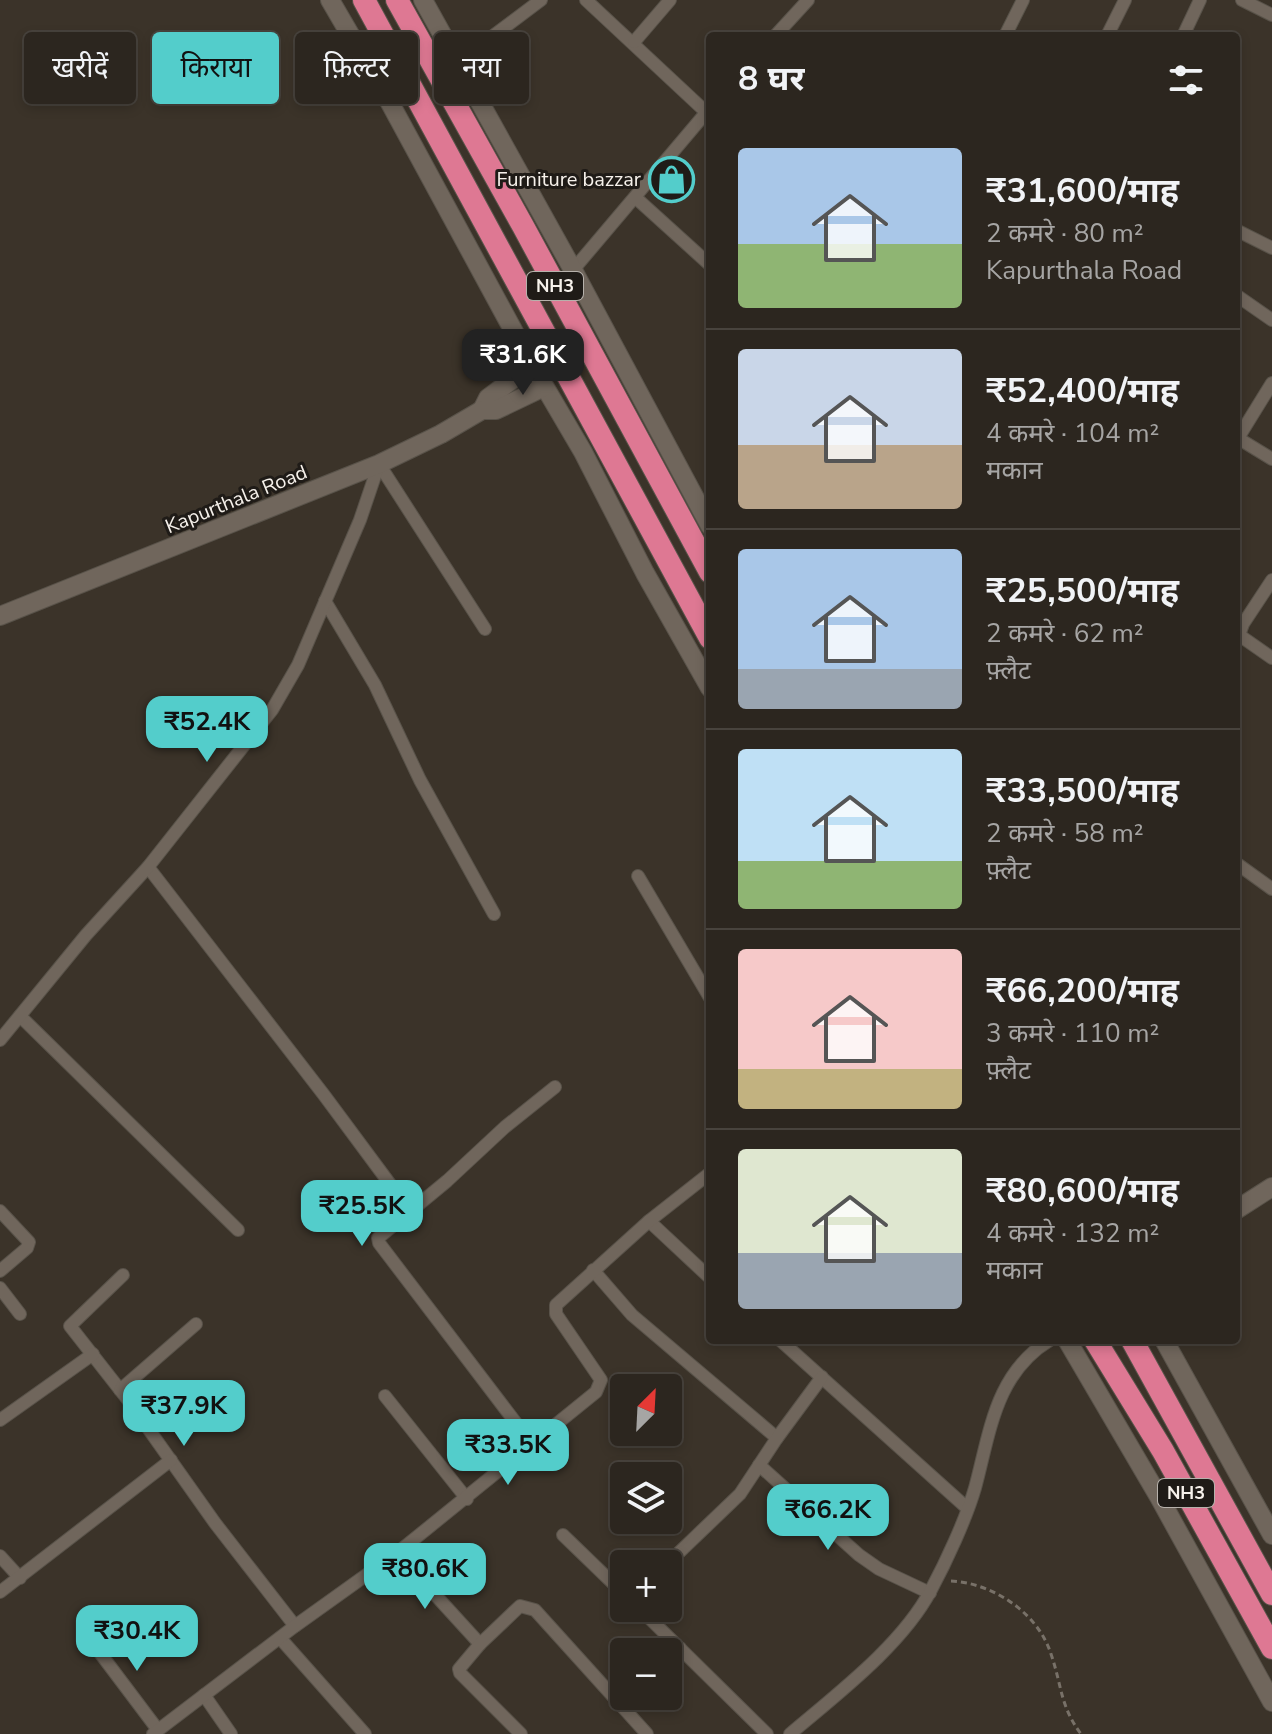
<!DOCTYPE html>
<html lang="hi">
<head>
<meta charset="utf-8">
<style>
  :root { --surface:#2c261f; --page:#38322c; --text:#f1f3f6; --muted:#a6a5a4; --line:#48433d; --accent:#53cdcb }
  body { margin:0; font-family:"Nunito Sans","Noto Sans Devanagari",sans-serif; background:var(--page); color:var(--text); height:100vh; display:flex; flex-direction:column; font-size:30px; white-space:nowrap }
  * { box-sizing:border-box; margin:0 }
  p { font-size:26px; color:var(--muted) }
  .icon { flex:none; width:44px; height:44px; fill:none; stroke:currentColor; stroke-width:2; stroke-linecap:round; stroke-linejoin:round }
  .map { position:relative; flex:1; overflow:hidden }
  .sheet { position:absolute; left:706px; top:32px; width:534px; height:1312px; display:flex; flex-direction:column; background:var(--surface); border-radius:8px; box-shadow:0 4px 12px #0003,0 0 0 2px var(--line) }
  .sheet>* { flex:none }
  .banner { position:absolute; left:24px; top:32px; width:562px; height:72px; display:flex; gap:16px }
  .needle { width:52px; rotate:24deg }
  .controls { position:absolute; left:610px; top:1374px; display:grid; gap:16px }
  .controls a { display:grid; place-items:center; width:72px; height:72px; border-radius:8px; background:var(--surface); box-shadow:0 4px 12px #0003,0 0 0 2px var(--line); font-size:40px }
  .price { position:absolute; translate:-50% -68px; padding:0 18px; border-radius:16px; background:var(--accent); color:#111; font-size:26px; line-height:52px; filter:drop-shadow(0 2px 4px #0008) }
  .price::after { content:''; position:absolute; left:50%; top:48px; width:24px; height:18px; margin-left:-12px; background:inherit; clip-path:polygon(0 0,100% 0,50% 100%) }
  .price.selected { background:#222; color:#fff }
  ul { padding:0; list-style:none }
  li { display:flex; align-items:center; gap:24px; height:200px; padding:0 32px }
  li+li { border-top:2px solid var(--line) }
  li span { display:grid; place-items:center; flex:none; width:224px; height:160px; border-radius:8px; color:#555 }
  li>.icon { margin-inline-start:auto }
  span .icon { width:96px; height:96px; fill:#fffc; stroke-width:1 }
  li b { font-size:34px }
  h2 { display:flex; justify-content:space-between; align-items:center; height:96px; padding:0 32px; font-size:34px }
  .chip { padding:0 28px; border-radius:8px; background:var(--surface); box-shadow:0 4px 12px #0003,0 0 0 2px var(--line); font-size:28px; line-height:72px }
  .chip.selected { background:var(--accent); color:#111 }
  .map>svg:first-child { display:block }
</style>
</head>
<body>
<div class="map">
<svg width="1272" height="1734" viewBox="0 0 1272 1734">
  <rect width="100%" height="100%" fill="#3b3329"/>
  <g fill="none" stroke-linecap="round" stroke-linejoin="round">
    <defs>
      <g id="minor">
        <polyline points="586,0 706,112"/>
        <polyline points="1242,0 1272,15"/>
        <polyline points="775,36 808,0"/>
        <polyline points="1005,36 1023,0"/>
        <polyline points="1107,36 1125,0"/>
        <polyline points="1183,36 1200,0"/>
        <polyline points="634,42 670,0"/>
        <polyline points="458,62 541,0"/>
        <polyline points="636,198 710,265"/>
        <polyline points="1236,230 1272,248"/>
        <polyline points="573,270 710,108"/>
        <polyline points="1236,295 1272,320"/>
        <polyline points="1236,437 1272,459"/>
        <polyline points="1238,438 1272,383"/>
        <polyline points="379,464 485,629"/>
        <polyline points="1272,580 1243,624 1239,635 1272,658"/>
        <polyline points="325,601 375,685 420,780 494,914"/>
        <polyline points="1236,863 1272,889"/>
        <polyline points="148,867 324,1095 410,1211"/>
        <polyline points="638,876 710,998"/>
        <polyline points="20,1016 238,1230"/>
        <polyline points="0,1040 86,935 148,867 272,710 298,665 360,520 379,464"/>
        <polyline points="0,1211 29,1242 27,1248 0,1271"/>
        <polyline points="649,1221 710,1278"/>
        <polyline points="593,1270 632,1315 777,1438"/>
        <polyline points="123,1275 70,1326 128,1400 215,1523 295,1626"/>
        <polyline points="0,1288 20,1314"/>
        <polyline points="780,1340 967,1508"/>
        <polyline points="120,1390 196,1324"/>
        <polyline points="385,1396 467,1499"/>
        <polyline points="0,1420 93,1354"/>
        <polyline points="532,1444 379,1243 378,1238 447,1181 505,1127 555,1087"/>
        <polyline points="759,1465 859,1555 879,1569 930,1593"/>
        <polyline points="563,1535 624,1594"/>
        <polyline points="397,1553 480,1644"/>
        <polyline points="0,1556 20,1578"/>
        <polyline points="667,1564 740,1494 777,1438 822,1377"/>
        <polyline points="0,1592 171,1460"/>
        <polyline points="639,1608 767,1734"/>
        <polyline points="88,1637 158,1730"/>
        <polyline points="280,1638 365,1734"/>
        <polyline points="668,1660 680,1648"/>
        <polyline points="204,1695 231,1734"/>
        <polyline points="153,1734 295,1626 397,1553 596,1392 601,1380 556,1314 556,1305 649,1221 710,1173"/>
        <polyline points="521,1734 460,1673 459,1669 480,1644 520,1606 535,1610 647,1734"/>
        <path d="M790 1734C837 1694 902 1645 931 1590 946 1562 966 1519 975 1488 990 1433 995 1373 1050 1340"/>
      </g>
      <g id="secondary">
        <polyline points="330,0 390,103 532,365 583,452 645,573 710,688"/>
        <polyline points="423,0 573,270 710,526"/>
        <polyline points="482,410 488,398 532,365"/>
        <polyline points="0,616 379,464 441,434 482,410 496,410 544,387"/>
        <polyline points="1236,1210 1272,1187"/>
        <polyline points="1067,1340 1159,1497 1272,1702"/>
        <polyline points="1164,1340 1272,1535"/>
      </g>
      <g id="trunk">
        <polyline points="364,0 710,638"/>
        <polyline points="397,0 523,226 710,572"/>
        <polyline points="1095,1340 1163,1451 1272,1648"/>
        <polyline points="1132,1340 1272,1594"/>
      </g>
    </defs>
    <use href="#minor" stroke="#59534a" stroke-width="14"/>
    <use href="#secondary" stroke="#59534a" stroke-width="20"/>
    <use href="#trunk" stroke="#59534a" stroke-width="24"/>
    <path stroke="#787168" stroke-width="3" stroke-dasharray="6 4" stroke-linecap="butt" d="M951 1581C993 1583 1038 1613 1051 1654 1062 1686 1060 1706 1081 1734"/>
    <use href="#minor" stroke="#70665c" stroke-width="12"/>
    <use href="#secondary" stroke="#70665c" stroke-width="18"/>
    <use href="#trunk" stroke="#de7893" stroke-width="22"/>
  </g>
  <defs>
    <symbol id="shop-ring" viewBox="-11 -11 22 22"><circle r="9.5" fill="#1f1b17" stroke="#53cdcb" stroke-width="1.5"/><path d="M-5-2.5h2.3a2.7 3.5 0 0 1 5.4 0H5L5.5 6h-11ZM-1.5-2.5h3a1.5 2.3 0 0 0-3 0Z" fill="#53cdcb"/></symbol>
  </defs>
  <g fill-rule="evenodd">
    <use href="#shop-ring" x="646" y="154" width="51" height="51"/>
  </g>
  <g text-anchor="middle" stroke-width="6" stroke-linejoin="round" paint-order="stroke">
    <g fill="#1f1b17" stroke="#b6b1ab" stroke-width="2">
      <rect x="527" y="272" width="56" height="28" rx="6"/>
      <rect x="1158" y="1479" width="56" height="28" rx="6"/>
    </g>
    <g font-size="18" font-weight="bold" fill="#f6f1eb">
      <text x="555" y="292">NH3</text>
      <text x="1186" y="1499">NH3</text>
    </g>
    <g font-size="20" fill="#f6f1eb" stroke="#1f1b17" text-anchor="end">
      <text x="641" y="186">Furniture bazzar</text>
    </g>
    <g font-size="20" fill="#f6f1eb" stroke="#1f1b17">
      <text transform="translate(236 499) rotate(-22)" y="7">Kapurthala Road</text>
    </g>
  </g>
</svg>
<div class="controls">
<a><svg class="needle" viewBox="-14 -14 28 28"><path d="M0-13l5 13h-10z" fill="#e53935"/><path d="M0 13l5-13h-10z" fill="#a6a5a4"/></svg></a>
<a><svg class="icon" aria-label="layers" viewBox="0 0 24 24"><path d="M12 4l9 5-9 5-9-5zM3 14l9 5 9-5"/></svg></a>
<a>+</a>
<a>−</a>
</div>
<b class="price selected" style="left:523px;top:397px">₹31.6K</b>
<b class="price" style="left:207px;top:764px">₹52.4K</b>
<b class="price" style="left:362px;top:1248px">₹25.5K</b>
<b class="price" style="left:184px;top:1448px">₹37.9K</b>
<b class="price" style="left:508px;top:1487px">₹33.5K</b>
<b class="price" style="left:828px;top:1552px">₹66.2K</b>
<b class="price" style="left:425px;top:1611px">₹80.6K</b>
<b class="price" style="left:137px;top:1673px">₹30.4K</b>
<div class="banner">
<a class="chip">खरीदें</a>
<a class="chip selected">किराया</a>
<a class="chip">फ़िल्टर</a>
<a class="chip">नया</a>
</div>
<section class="sheet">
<h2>8 घर<svg class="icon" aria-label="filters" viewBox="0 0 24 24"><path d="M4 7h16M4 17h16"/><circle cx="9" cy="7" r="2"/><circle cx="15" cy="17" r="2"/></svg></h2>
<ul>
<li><span style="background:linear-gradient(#a9c7e8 60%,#8fb573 0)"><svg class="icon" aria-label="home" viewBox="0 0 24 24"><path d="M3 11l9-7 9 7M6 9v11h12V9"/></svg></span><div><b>₹31,600/माह</b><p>2 कमरे · 80 m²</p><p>Kapurthala Road</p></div></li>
<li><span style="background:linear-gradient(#c9d6e8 60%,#b9a48a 0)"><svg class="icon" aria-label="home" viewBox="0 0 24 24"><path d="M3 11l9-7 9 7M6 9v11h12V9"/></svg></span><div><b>₹52,400/माह</b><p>4 कमरे · 104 m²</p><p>मकान</p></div></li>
<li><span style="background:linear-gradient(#a9c7e8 75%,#9aa5b1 0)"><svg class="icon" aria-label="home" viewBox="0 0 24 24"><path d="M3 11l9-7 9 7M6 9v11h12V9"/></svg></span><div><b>₹25,500/माह</b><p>2 कमरे · 62 m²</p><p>फ़्लैट</p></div></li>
<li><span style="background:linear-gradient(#bfe0f5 70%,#8fb573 0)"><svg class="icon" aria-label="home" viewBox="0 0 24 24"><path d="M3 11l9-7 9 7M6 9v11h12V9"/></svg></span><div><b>₹33,500/माह</b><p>2 कमरे · 58 m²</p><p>फ़्लैट</p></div></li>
<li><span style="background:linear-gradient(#f6c9c9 75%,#c2b280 0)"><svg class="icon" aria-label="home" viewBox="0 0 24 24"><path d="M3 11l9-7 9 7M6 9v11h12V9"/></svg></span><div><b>₹66,200/माह</b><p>3 कमरे · 110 m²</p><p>फ़्लैट</p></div></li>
<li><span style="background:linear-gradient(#dfe7d0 65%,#9aa5b1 0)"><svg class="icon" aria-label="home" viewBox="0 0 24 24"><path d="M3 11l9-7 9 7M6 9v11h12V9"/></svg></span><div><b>₹80,600/माह</b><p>4 कमरे · 132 m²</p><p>मकान</p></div></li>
</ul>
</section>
</div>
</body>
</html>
